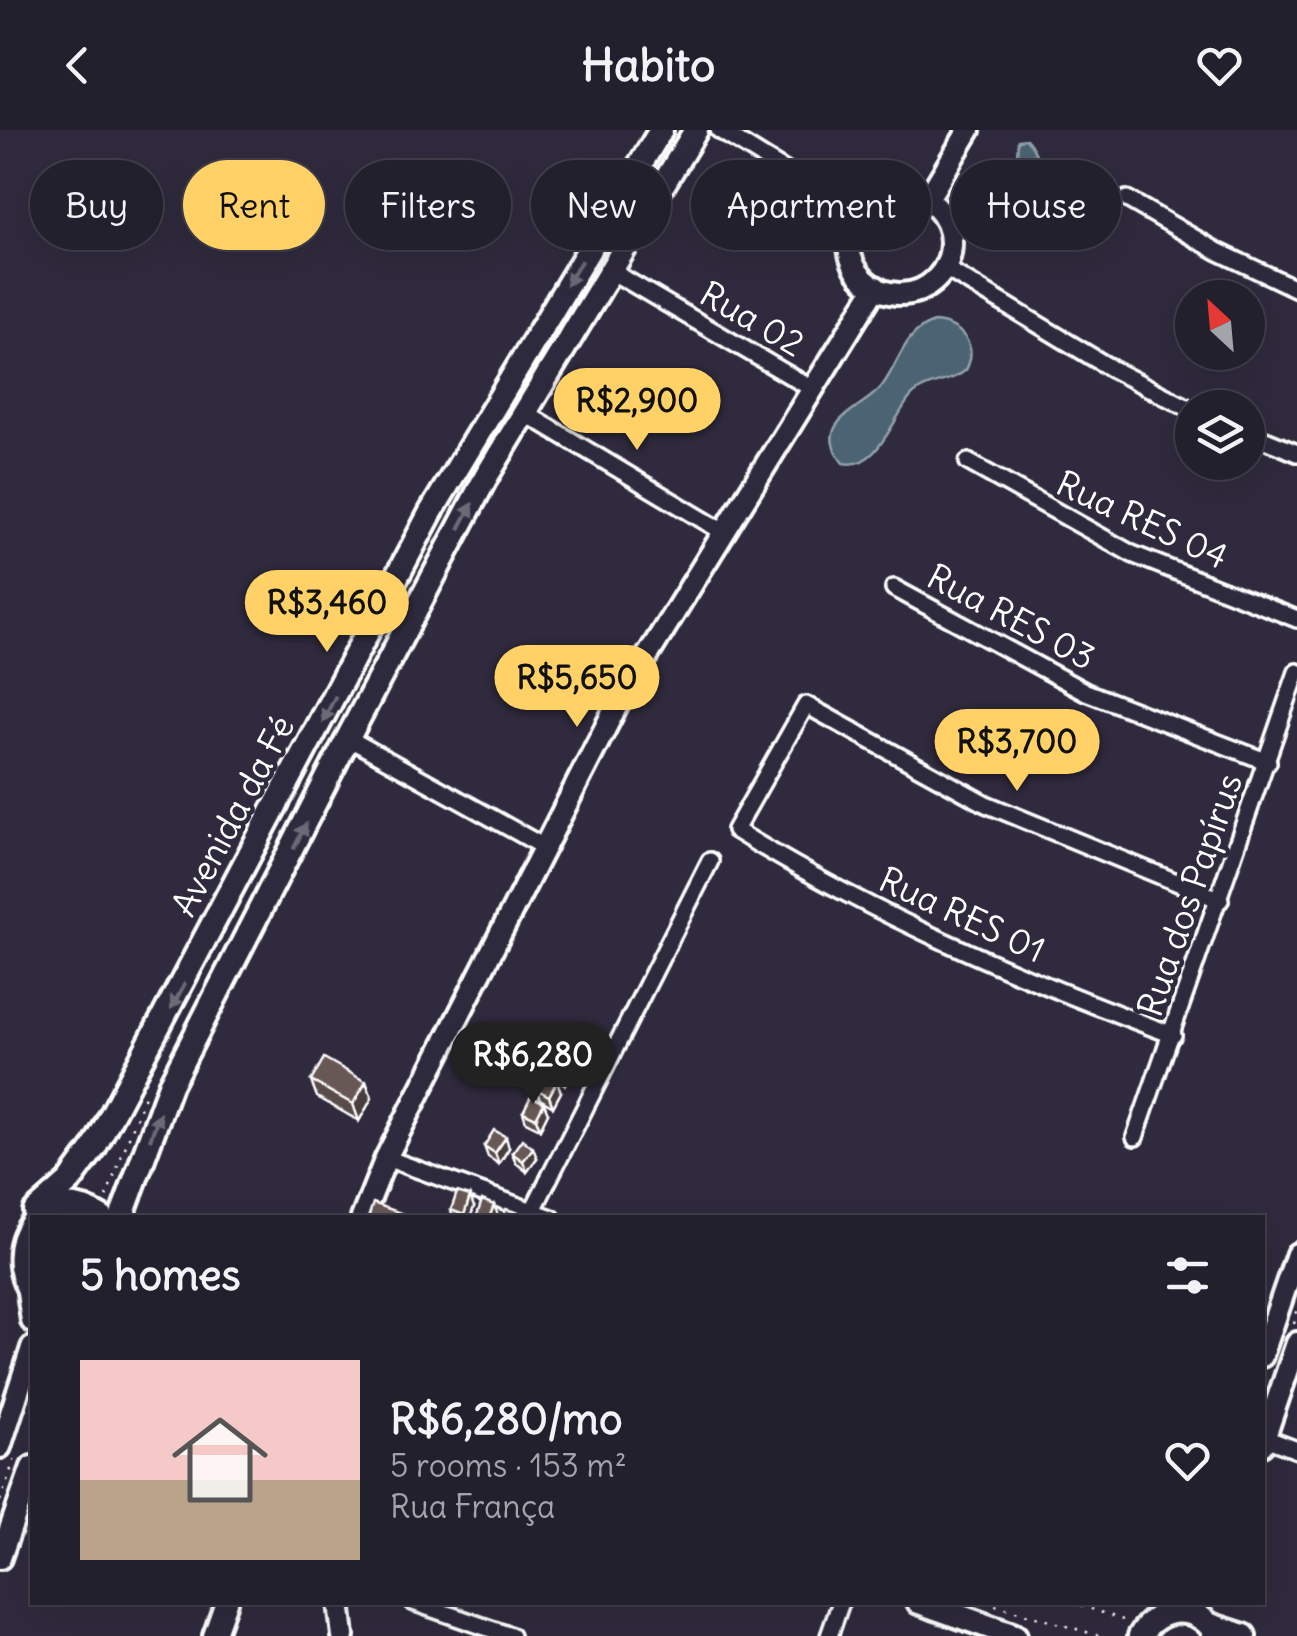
<!DOCTYPE html>
<html lang="en">
<head>
<meta charset="utf-8">
<style>
  :root { --surface:#23202e; --page:#2f2d3a; --text:#f1f3f6; --muted:#a3a3aa; --line:#403e4a; --accent:#ffd166 }
  body { margin:0; font-family:Delius,sans-serif; background:var(--page); color:var(--text); height:100vh; display:flex; flex-direction:column; font-size:38px; white-space:nowrap }
  * { box-sizing:border-box; margin:0 }
  p { font-size:32px; color:var(--muted) }
  .icon { flex:none; width:55px; height:55px; fill:none; stroke:currentColor; stroke-width:2; stroke-linecap:round; stroke-linejoin:round }
  .map { position:relative; flex:1; overflow:hidden }
  .panel { position:absolute; left:30px; top:1085px; width:1235px; height:390px; display:flex; flex-direction:column; background:var(--surface); border-radius:0px; box-shadow:0 10px 40px #0002,0 0 0 2px var(--line) }
  .panel>* { flex:none }
  .guide { position:absolute; left:30px; top:30px; width:1238px; height:90px; display:flex; gap:20px }
  .needle { width:65px; rotate:334deg }
  .buttons { position:absolute; left:1175px; top:150px; display:grid; gap:20px }
  .buttons a { display:grid; place-items:center; width:90px; height:90px; border-radius:50%; background:var(--surface); box-shadow:0 10px 40px #0002,0 0 0 2px var(--line); font-size:50px }
  .price { position:absolute; translate:-50% -85px; padding:0 22px; border-radius:35px; background:var(--accent); color:#111; font-size:32px; line-height:65px; filter:drop-shadow(0 2px 5px #0008) }
  .price::after { content:''; position:absolute; left:50%; top:60px; width:30px; height:22px; margin-left:-15px; background:inherit; clip-path:polygon(0 0,100% 0,50% 100%) }
  .price.current { background:#222; color:#fff }
  ul { padding:0; list-style:none }
  li { display:flex; align-items:center; gap:30px; height:250px; padding:0 50px }
  li span { display:grid; place-items:center; flex:none; width:280px; height:200px; border-radius:0px; color:#555 }
  li>.icon { margin-inline-start:auto }
  span .icon { width:120px; height:120px; fill:#fffc; stroke-width:1 }
  li b { font-size:42px }
  h2 { display:flex; justify-content:space-between; align-items:center; height:120px; padding:0 50px; font-size:42px }
  .chip { padding:0 35px; border-radius:45px; background:var(--surface); box-shadow:0 10px 40px #0002,0 0 0 2px var(--line); font-size:35px; line-height:90px }
  .chip.current { background:var(--accent); color:#111 }
  header { display:flex; justify-content:space-between; align-items:center; height:130px; padding:0 50px; background:var(--surface); font-size:45px; font-weight:800 }
  .map>svg:first-child { display:block }
</style>
</head>
<body>
<header><svg class="icon" aria-label="back" viewBox="0 0 24 24"><path d="M15 5l-7 7 7 7"/></svg>Habito<svg class="icon" aria-label="heart" viewBox="0 0 24 24"><path d="M12 20l-8-8c-3-5 5-10 8-4 3-6 11-1 8 4z"/></svg></header>
<div class="map">
<svg width="1297" height="1506" viewBox="0 0 1297 1506">
  <rect width="100%" height="100%" fill="#2f2a3d"/>
  <filter id="ink" filterUnits="userSpaceOnUse"><feTurbulence type="fractalNoise" baseFrequency=".01" numOctaves="2"/><feDisplacementMap in="SourceGraphic" scale="20" xChannelSelector="R" yChannelSelector="G"/><feConvolveMatrix kernelMatrix="1 2 1 2 8 2 1 2 1" color-interpolation-filters="sRGB"/></filter>
  <g filter="url(#ink)">
    <g fill="#4b6473" stroke="#93a2ab" stroke-width="2.5">
      <path d="M1026 9C1047 30 1045 84 1033 109L1017 114 1005 109 999 93 1015 59 1018 10Z"/>
      <path d="M934 192C961 194 979 215 966 240 949 255 924 250 909 269 892 291 877 340 843 333 809 291 865 279 882 256 900 232 903 202 934 192Z"/>
    </g>
    <g fill="none" stroke-linecap="round" stroke-linejoin="round">
      <defs>
        <g id="minor">
          <polyline points="719,0 857,85"/>
          <polyline points="1127,69 1217,121 1297,159"/>
          <polyline points="945,138 1112,239 1192,280"/>
          <polyline points="611,141 811,258"/>
          <polyline points="525,283 725,403"/>
          <polyline points="1248,303 1297,323"/>
          <polyline points="968,332 1132,424 1297,489"/>
          <polyline points="894,458 1086,562 1268,632"/>
          <polyline points="348,608 546,718"/>
          <path d="M1173 905C1020 848 874 786 735 700L806 575 986 674 1220 770"/>
          <polyline points="1135,1007 1297,542"/>
          <polyline points="386,1028 552,1088"/>
          <polyline points="533,1080 710,731"/>
          <polyline points="1265,1308 1297,1320"/>
          <polyline points="413,1472 511,1506"/>
          <polyline points="829,1506 841,1472"/>
        </g>
        <g id="tertiary">
          <circle cx="900" cy="113" r="51"/>
          <polyline points="927,70 969,0"/>
          <polyline points="362,1088 386,1028 617,575 876,157"/>
          <polyline points="28,1162 32,1191"/>
          <polyline points="1262,1226 1297,1124"/>
          <polyline points="1262,1315 1297,1213"/>
          <polyline points="0,1317 32,1218"/>
          <polyline points="0,1428 32,1337"/>
          <polyline points="339,1472 343,1506"/>
          <polyline points="214,1506 226,1472"/>
        </g>
        <g id="secondary">
          <polyline points="35,1082 69,1052 94,1018 431,382 661,0"/>
          <polyline points="121,1088 170,955 348,608 486,347 696,0"/>
          <path d="M32 1164C0 1119 39 1048 102 1088"/>
          <polyline points="919,1472 1015,1506"/>
          <polyline points="1210,1495 1244,1506"/>
          <path d="M1140 1506C1158 1474 1200 1473 1217 1506"/>
        </g>
      </defs>
      <use href="#minor" stroke="#fff" stroke-width="22"/>
      <use href="#tertiary" stroke="#fff" stroke-width="28"/>
      <use href="#secondary" stroke="#fff" stroke-width="30"/>
      <g stroke="#fff" stroke-width="2.5" stroke-dasharray="2.5 8" stroke-linecap="butt">
        <polyline points="106,1067 146,963"/>
        <polyline points="1294,1194 1297,1181"/>
        <polyline points="0,1371 16,1325"/>
        <polyline points="985,1472 1100,1506"/>
        <polyline points="1071,1472 1126,1491"/>
      </g>
      <use href="#minor" stroke="#2f2a3d" stroke-width="15"/>
      <use href="#tertiary" stroke="#2f2a3d" stroke-width="20"/>
      <use href="#secondary" stroke="#2f2a3d" stroke-width="22"/>
    </g>
    <g fill="#594c49" stroke="#fff" stroke-width="2.5">
      <polygon points="556,907 582,908 586,918 573,932 568,930 572,939 565,954 551,948 548,937 562,926"/>
      <polygon points="311,951 366,952 372,968 359,991 317,967"/>
      <polygon points="536,959 561,962 553,977 540,969"/>
      <polygon points="523,982 548,983 540,999 526,992"/>
      <polygon points="484,1016 509,1018 499,1034 488,1027"/>
      <polygon points="512,1023 537,1028 527,1042 516,1033"/>
      <polygon points="474,1077 470,1088 453,1088 451,1080"/>
    </g>
    <g fill="#483e3c" stroke="#fff" stroke-width="2.5">
      <polygon points="582,908 586,918 573,932 569,922"/>
      <polygon points="568,929 572,939 565,954 561,943"/>
      <polygon points="557,951 561,962 553,977 549,966"/>
      <polygon points="366,952 372,968 359,991 353,974"/>
      <polygon points="544,973 548,983 540,999 536,988"/>
      <polygon points="506,1007 509,1018 499,1034 495,1023"/>
      <polygon points="533,1018 537,1028 527,1042 523,1031"/>
      <polygon points="470,1066 474,1077 470,1088 465,1088 464,1085"/>
      <polygon points="494,1075 498,1085 497,1088 489,1088"/>
    </g>
    <g fill="#675855" stroke="#fff" stroke-width="2.5">
      <polygon points="564,898 582,908 569,922 559,917 556,907"/>
      <polygon points="555,922 568,929 561,943 548,937"/>
      <polygon points="324,928 366,952 353,974 311,951"/>
      <polygon points="544,944 557,951 549,966 536,959"/>
      <polygon points="531,966 544,973 536,988 523,982"/>
      <polygon points="494,1000 506,1007 495,1023 484,1016"/>
      <polygon points="522,1009 533,1018 523,1031 512,1023"/>
      <polygon points="457,1062 470,1066 464,1085 451,1080"/>
      <polygon points="482,1070 494,1075 489,1088 476,1088"/>
      <polygon points="373,1073 414,1088 368,1088"/>
      <polygon points="506,1079 519,1083 517,1088 503,1088"/>
    </g>
    <defs><path id="oneway-solid" d="M-6-.8H1V-3.2L6.5 0L1 3.2V.8H-6Z" transform="scale(2.5)"/></defs>
    <g fill="#6d6a77">
      <use href="#oneway-solid" transform="translate(574 143) rotate(121)"/>
      <use href="#oneway-solid" transform="translate(466 386) rotate(-62)"/>
      <use href="#oneway-solid" transform="translate(329 579) rotate(117)"/>
      <use href="#oneway-solid" transform="translate(300 706) rotate(-64)"/>
      <use href="#oneway-solid" transform="translate(178 866) rotate(119)"/>
      <use href="#oneway-solid" transform="translate(155 996) rotate(-70)"/>
    </g>
  </g>
  <g text-anchor="middle" stroke-width="9" stroke-linejoin="round" paint-order="stroke">
    <g font-size="35" fill="#fff" stroke="#2f2a3d">
      <text transform="translate(752 189) rotate(30)" y="12">Rua 02</text>
      <text transform="translate(1142 390) rotate(25)" y="12">Rua RES 04</text>
      <text transform="translate(1011 487) rotate(28)" y="12">Rua RES 03</text>
      <text transform="translate(233 686) rotate(-62)" y="12">Avenida da Fé</text>
      <text transform="translate(1190 765) rotate(-71)" y="12">Rua dos Papírus</text>
      <text transform="translate(962 785) rotate(25)" y="12">Rua RES 01</text>
    </g>
  </g>
</svg>
<div class="buttons">
<a><svg class="needle" viewBox="-14 -14 28 28"><path d="M0-13l5 13h-10z" fill="#e53935"/><path d="M0 13l5-13h-10z" fill="#a3a3aa"/></svg></a>
<a><svg class="icon" aria-label="layers" viewBox="0 0 24 24"><path d="M12 4l9 5-9 5-9-5zM3 14l9 5 9-5"/></svg></a>
</div>
<b class="price" style="left:637px;top:323px">R$2,900</b>
<b class="price" style="left:327px;top:525px">R$3,460</b>
<b class="price" style="left:577px;top:600px">R$5,650</b>
<b class="price" style="left:1017px;top:664px">R$3,700</b>
<b class="price current" style="left:533px;top:977px">R$6,280</b>
<div class="guide">
<a class="chip">Buy</a>
<a class="chip current">Rent</a>
<a class="chip">Filters</a>
<a class="chip">New</a>
<a class="chip">Apartment</a>
<a class="chip">House</a>
</div>
<section class="panel">
<h2>5 homes<svg class="icon" aria-label="filters" viewBox="0 0 24 24"><path d="M4 7h16M4 17h16"/><circle cx="9" cy="7" r="2"/><circle cx="15" cy="17" r="2"/></svg></h2>
<ul>
<li><span style="background:linear-gradient(#f6c9c9 60%,#b9a48a 0)"><svg class="icon" aria-label="home" viewBox="0 0 24 24"><path d="M3 11l9-7 9 7M6 9v11h12V9"/></svg></span><div><b>R$6,280/mo</b><p>5 rooms · 153 m²</p><p>Rua França</p></div><svg class="icon" aria-label="heart" viewBox="0 0 24 24"><path d="M12 20l-8-8c-3-5 5-10 8-4 3-6 11-1 8 4z"/></svg></li>
</ul>
</section>
</div>
</body>
</html>
